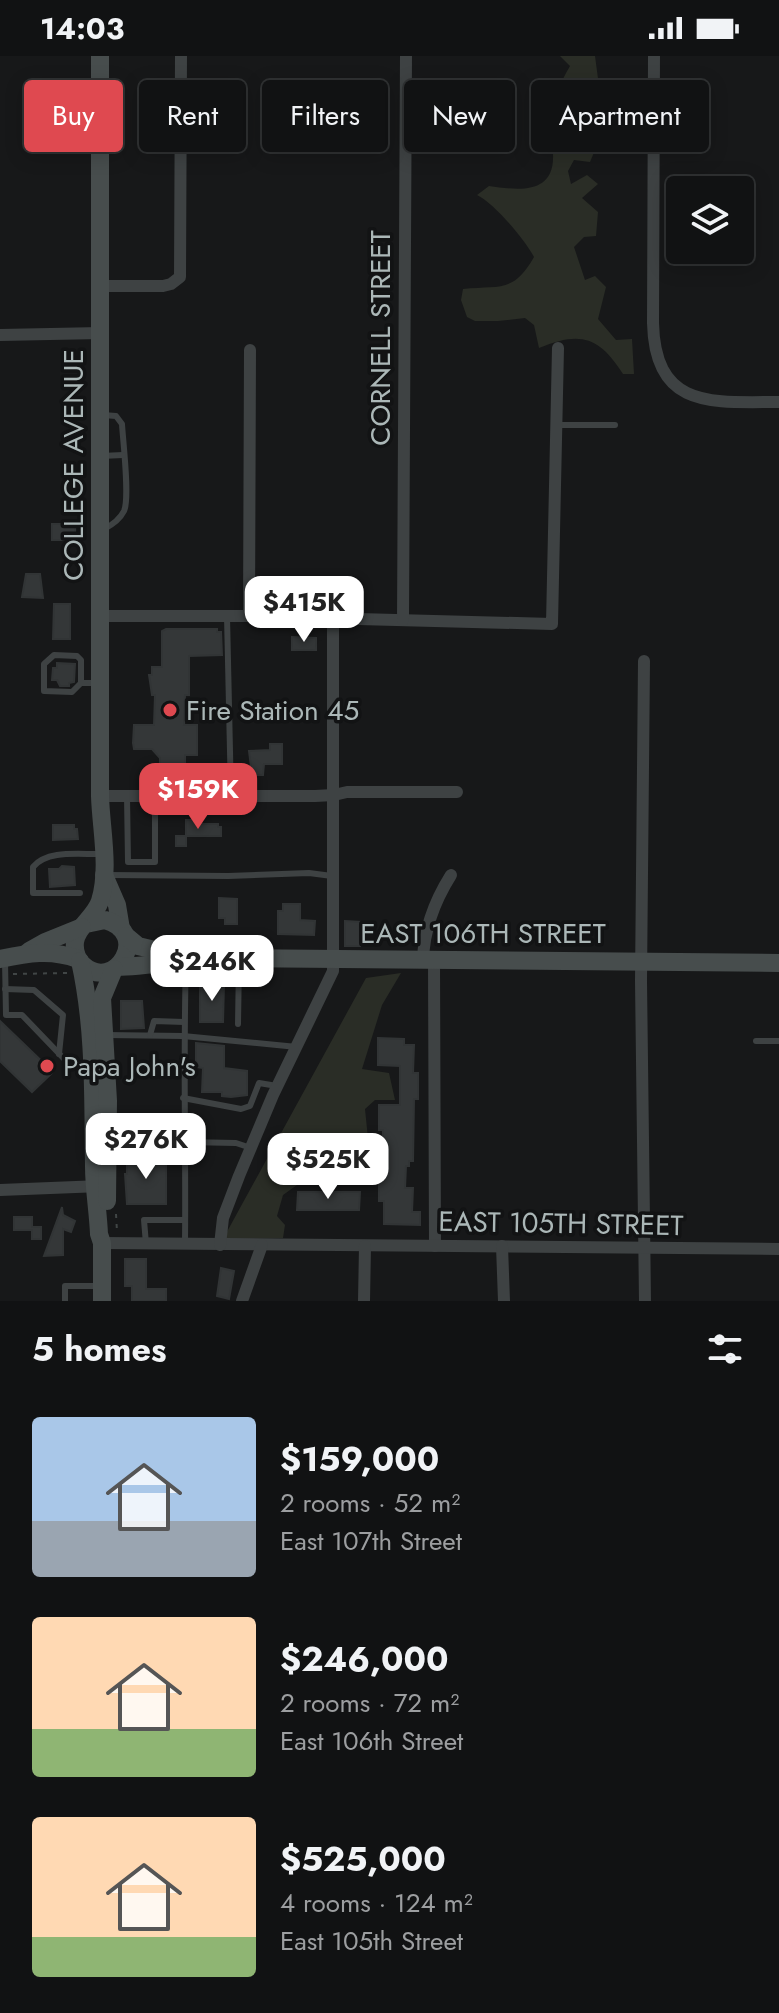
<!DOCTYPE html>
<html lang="en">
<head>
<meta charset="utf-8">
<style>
  :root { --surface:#111213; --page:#1e2021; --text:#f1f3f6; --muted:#9c9ea0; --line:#303233; --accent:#df4950 }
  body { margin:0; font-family:Jost,sans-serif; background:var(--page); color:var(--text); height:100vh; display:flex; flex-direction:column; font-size:30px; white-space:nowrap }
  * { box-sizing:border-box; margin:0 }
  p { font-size:26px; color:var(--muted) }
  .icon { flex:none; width:44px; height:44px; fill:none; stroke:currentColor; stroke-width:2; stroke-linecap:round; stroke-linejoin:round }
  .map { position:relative; height:1245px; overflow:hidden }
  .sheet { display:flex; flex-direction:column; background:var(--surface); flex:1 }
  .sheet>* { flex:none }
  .hud { position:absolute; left:24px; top:24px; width:732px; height:72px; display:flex; gap:16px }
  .tools { position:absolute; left:666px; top:120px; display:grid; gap:16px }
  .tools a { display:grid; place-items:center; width:88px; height:88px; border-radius:8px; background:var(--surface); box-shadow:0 4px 20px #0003,0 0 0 2px var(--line); font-size:40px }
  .price { position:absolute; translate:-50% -68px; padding:0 18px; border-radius:16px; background:#fff; color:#222; font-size:26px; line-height:52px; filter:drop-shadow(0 2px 4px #0008) }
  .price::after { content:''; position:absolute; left:50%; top:48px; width:24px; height:18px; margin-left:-12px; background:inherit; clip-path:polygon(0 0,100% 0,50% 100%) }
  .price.current { background:var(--accent); color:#fff }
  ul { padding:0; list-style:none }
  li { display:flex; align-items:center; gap:24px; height:200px; padding:0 32px }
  li span { display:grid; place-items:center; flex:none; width:224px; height:160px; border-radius:8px; color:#555 }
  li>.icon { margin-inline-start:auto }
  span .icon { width:96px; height:96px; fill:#fffc; stroke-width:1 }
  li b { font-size:34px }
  h2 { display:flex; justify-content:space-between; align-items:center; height:96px; padding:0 32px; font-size:34px }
  .pill { padding:0 28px; border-radius:8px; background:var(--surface); box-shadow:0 4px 20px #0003,0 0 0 2px var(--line); font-size:28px; line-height:72px }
  .pill.current { background:var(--accent); color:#fff }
  .status { display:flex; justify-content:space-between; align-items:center; height:56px; padding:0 40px; background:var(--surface); direction:ltr }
  .status svg { height:22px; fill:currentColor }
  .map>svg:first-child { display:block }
</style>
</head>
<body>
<div class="status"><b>14:03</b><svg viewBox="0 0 49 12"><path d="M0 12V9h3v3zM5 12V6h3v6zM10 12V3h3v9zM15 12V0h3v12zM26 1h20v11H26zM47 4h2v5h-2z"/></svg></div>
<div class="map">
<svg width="779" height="1245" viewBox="0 0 779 1245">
  <rect width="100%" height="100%" fill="#171819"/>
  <g fill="#2a2d26">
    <path d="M560 0H595L599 30 586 46 584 56 596 57 600 82 590 106 574 104 568 115 571 128 587 119 598 128 582 142 598 156 596 180 584 181 574 191 585 224 595 220 606 231 598 263 616 284 632 283 634 318H623C599 280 580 275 539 292L534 269 525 262 498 265H475L467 261 461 244 463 233C499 229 513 238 534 201 525 184 494 147 477 139L489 130C517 134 555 140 553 98 552 85 547 73 548 61 550 48 563 22 570 10Z"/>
    <polygon points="401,917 382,949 362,1013 389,1017 395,1044 375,1044 365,1053 372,1122 327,1112 317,1106 297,1129 283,1139 277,1160 285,1169 283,1182 223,1183 366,922"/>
  </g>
  <g fill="#343738" stroke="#313435" stroke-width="2">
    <rect x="52" y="468" width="23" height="16"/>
    <polygon points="26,518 40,518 43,542 22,541"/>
    <polygon points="54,548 70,548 70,583 53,583"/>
    <polygon points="166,573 217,573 217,576 221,576 222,599 189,600 189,639 185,639 184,669 197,669 197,699 185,699 185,728 160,728 160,702 152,693 134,693 133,687 134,669 154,669 155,639 152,639 149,619 152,619 152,611 162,611 162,575"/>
    <polygon points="292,581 316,582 316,594 292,594"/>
    <polygon points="57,607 75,608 74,626 69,627 69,630 60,630 57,624 52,624 53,612 57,612"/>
    <polygon points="270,688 282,688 282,708 264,708 263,719 252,719 249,695 270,694"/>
    <polygon points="186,764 199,764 199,768 218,768 218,771 221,771 221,780 186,780 186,790 176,790 176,780 186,780"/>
    <polygon points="53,769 74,769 74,773 77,773 78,783 53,784"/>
    <polygon points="62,810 74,811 75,829 50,831 49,813 59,813"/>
    <polygon points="219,842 237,843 237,868 225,868 225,862 219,862"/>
    <polygon points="283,848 300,848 300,864 315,865 314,879 278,878 278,855 283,855"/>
    <polygon points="345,865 361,866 360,890 345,890"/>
    <polygon points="200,928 224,928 223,966 200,966"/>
    <polygon points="121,945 142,945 144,972 121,973"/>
    <polygon points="0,965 53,1016 32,1036 0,1005"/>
    <polygon points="378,982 404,983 404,989 414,989 413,1017 418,1017 418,1043 414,1043 413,1105 409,1105 409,1110 406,1110 405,1132 413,1132 412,1156 420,1156 420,1169 384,1168 384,1145 379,1145 379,1121 383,1121 383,1074 379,1074 379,1049 400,1049 400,1010 378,1009"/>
    <polygon points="196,987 224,990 224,1012 247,1015 247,1039 231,1041 222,1040 222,1036 202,1036 203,1012 196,1011"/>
    <polygon points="127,1101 166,1102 166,1148 127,1148 125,1118 127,1118"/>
    <polygon points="298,1136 360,1136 359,1154 297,1154"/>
    <polygon points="62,1151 63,1159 75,1165 71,1176 63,1173 63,1199 44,1200"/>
    <polygon points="14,1161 32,1161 32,1171 41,1171 41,1183 32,1183 32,1174 14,1174"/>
    <polygon points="125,1203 146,1203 146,1233 166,1233 166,1245 132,1245 132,1230 125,1230"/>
    <polygon points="221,1212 234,1215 229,1243 217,1240"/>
  </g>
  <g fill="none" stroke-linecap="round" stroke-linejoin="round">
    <g stroke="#414646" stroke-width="2" stroke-dasharray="4 6" stroke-linecap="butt">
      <polyline points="13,918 67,917"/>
      <polyline points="116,1158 117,1176"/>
    </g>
    <g stroke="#3e4243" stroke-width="6">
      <path d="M103 359 116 360 122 368C123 386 130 442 124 455 120 463 112 469 104 473"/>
      <polyline points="556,369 615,369"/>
      <polyline points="101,400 123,399"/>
      <polyline points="227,560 231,740"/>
      <polyline points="81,627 81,604 77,600 54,599 44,608 44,635 72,636 81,627 97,627"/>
      <polyline points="127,740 128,806 155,806 155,740"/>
      <polyline points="108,819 228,820 309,817 332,820"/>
      <path d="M80 837H33V811C48 793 81 799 103 798"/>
      <polyline points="5,905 6,959 22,959 69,1008 88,1009"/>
      <polyline points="5,933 34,934 63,959 59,998"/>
      <polyline points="238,968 239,906"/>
      <polyline points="106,979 183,980 297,991"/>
      <polyline points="150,979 154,965 184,966"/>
      <polyline points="756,985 779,985"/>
      <polyline points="183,1042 241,1053 250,1050 259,1027 277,1030"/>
      <polyline points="186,1086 236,1087 251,1092"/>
      <path d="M185 1186C186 1093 183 1000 186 906"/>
      <polyline points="146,1188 144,1164 185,1164"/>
      <polyline points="65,1245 65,1230 98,1230"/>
    </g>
    <g stroke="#3e4243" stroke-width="12">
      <path d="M654 0 653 267C655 354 713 346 779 346"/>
      <polyline points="102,230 163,230 171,228 180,221 181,0"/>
      <polyline points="0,279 101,277"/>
      <polyline points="101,560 249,560 552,568 558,292"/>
      <polyline points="249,560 250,294"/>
      <polyline points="403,564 406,0"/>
      <polyline points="644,605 641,925 645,1245"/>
      <polyline points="100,740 315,740 334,739 347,736 457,736"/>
      <path d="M423 904C424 873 434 846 451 819"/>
      <polyline points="434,904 435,1190"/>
      <polyline points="0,1134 101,1130"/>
      <polyline points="102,1187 779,1193"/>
      <polyline points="220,1189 223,1162 239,1120 273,1039 333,915 333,562"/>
      <polyline points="502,1190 504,1245"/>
      <polyline points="242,1245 262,1189"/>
      <polyline points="364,1245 365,1190"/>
    </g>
    <g stroke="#474d4d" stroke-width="18">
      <polyline points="104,819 117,849 121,873"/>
      <path d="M86 868 105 864C152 877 115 938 83 909 77 903 74 895 75 886 77 870 95 861 100 845 110 813 101 773 100 740V0"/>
      <polyline points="126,880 138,890 184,901"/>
      <polyline points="29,895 45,886 82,871"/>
      <path d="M0 903C28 897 51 893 78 903"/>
      <path d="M80 905C95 972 93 1041 94 1110 94 1133 98 1155 99 1178L102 1187V1245"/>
      <path d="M117 911C151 911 183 902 216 902L779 907"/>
      <polyline points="107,1145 108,1045 102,942 114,913"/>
    </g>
  </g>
  <g fill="#df4950" stroke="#121314" stroke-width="3">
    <circle cx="170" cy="654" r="8"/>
    <circle cx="47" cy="1010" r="8"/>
  </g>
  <g text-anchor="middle" stroke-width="7" stroke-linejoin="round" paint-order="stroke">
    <g font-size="28" fill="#abb7b7" stroke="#121314">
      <text transform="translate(380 282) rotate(-90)" y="10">CORNELL STREET</text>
      <text transform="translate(73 409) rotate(-90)" y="10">COLLEGE AVENUE</text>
      <text x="483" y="887">EAST 106TH STREET</text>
      <text transform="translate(561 1167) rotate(1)" y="10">EAST 105TH STREET</text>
    </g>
    <g font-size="28" fill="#abb7b7" stroke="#121314" text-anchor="start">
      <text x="186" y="664">Fire Station 45</text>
      <text x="63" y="1020">Papa John's</text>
    </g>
  </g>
</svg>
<div class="tools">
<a><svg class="icon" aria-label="layers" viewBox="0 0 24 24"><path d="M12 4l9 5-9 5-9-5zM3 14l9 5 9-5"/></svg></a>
</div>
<b class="price" style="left:304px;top:588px">$415K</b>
<b class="price current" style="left:198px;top:775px">$159K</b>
<b class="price" style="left:212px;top:947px">$246K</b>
<b class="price" style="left:146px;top:1125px">$276K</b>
<b class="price" style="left:328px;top:1145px">$525K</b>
<div class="hud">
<a class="pill current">Buy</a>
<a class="pill">Rent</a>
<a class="pill">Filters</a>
<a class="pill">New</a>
<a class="pill">Apartment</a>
</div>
</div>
<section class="sheet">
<h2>5 homes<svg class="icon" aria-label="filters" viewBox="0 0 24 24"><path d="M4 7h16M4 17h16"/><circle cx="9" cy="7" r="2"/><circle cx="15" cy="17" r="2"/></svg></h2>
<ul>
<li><span style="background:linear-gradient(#a9c7e8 65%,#9aa5b1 0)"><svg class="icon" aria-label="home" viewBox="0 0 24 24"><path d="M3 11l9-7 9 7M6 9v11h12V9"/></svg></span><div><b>$159,000</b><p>2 rooms · 52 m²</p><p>East 107th Street</p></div></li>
<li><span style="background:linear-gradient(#ffd9b3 70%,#8fb573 0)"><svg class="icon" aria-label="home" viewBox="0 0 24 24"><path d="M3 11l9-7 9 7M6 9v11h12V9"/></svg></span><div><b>$246,000</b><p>2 rooms · 72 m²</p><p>East 106th Street</p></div></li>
<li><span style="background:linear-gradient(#ffd9b3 75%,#8fb573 0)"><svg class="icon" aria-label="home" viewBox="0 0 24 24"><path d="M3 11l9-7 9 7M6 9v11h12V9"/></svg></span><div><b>$525,000</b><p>4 rooms · 124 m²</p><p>East 105th Street</p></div></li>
</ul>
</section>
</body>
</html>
